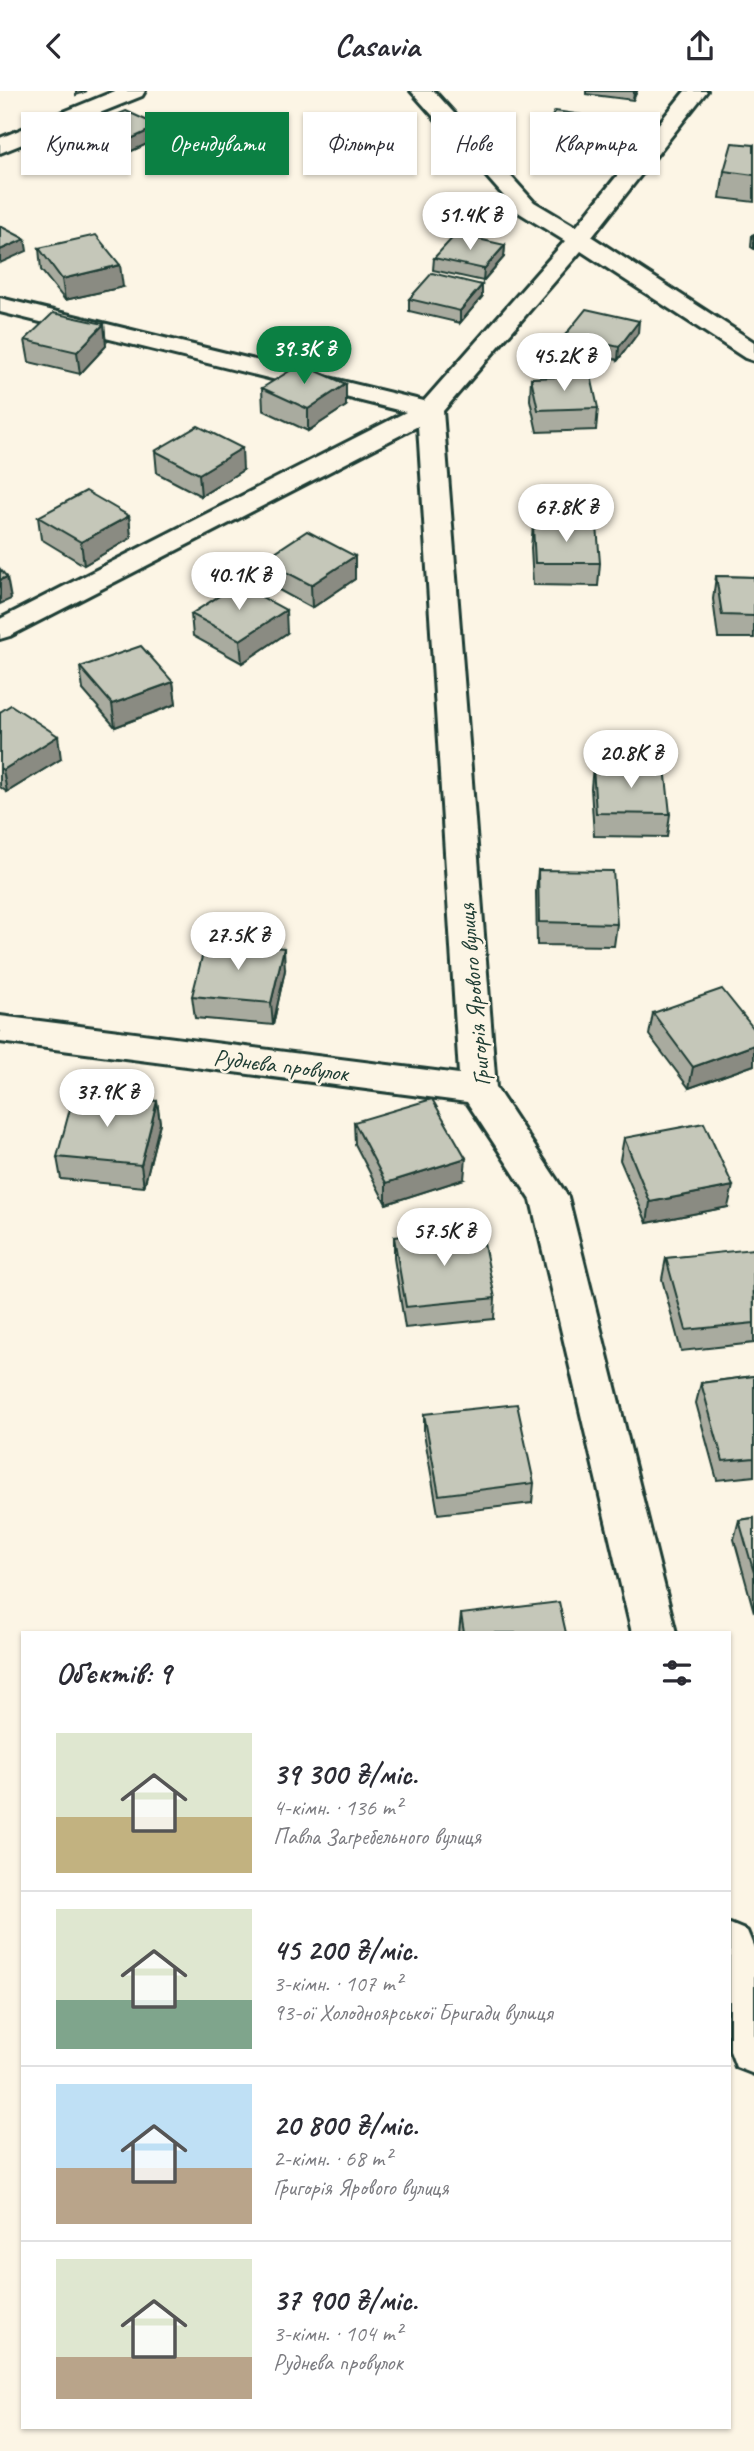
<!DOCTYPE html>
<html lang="uk">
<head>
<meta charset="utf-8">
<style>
  :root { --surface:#fff; --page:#f2f2f3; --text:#2b2b33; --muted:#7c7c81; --line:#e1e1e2; --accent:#0b8043 }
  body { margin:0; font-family:Caveat,sans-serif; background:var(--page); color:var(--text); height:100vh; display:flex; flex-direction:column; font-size:26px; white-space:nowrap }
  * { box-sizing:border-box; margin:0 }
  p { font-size:23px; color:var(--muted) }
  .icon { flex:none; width:38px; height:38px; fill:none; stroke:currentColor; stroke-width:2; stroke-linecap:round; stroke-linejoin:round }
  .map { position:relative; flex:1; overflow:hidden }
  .side { position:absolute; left:21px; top:1540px; width:710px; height:798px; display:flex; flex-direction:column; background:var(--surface); border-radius:0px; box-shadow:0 2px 5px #0004 }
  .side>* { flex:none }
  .banner { position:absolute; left:21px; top:21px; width:712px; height:63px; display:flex; gap:14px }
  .price { position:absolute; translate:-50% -60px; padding:0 16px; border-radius:24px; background:#fff; color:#222; font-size:23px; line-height:46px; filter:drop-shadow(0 2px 4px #0008) }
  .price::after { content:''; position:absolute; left:50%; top:42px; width:21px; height:16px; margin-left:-10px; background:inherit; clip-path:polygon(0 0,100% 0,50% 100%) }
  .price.active { background:var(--accent); color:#fff }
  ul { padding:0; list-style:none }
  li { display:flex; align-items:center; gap:21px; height:175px; padding:0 35px }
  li+li { border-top:2px solid var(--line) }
  li span { display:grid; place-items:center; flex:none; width:196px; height:140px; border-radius:0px; color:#555 }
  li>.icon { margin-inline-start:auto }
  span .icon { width:84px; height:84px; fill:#fffc; stroke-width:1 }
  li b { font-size:30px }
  h2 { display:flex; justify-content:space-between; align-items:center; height:84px; padding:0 35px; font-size:30px }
  .chip { padding:0 24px; border-radius:0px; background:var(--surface); box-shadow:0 2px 5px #0004; font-size:24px; line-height:63px }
  .chip.active { background:var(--accent); color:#fff }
  header { display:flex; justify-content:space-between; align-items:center; height:91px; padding:0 35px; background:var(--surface); font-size:32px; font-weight:800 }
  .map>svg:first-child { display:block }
</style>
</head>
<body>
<header><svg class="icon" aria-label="back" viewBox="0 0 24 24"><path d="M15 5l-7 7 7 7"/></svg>Casavia<svg class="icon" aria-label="share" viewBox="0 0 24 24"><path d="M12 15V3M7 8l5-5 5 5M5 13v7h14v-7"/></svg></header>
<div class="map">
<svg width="754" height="2360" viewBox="0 0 754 2360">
  <rect width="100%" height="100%" fill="#fcf5e5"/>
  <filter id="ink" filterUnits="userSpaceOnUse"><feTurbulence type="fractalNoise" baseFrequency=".0143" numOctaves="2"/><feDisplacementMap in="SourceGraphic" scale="14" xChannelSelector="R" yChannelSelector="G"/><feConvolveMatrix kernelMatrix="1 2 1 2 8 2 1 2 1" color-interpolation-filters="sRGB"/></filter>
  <g filter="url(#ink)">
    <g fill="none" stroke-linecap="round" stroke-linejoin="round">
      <defs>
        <g id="street">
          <polygon points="115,0 145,0 142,5 0,62 0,47"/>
          <polygon points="411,0 434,0 534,111 576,136 685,0 707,0 592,146 754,251 754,270 745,267 581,160 443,320 496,997 568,1106 676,1542 632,1542 531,1109 467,1011 0,951 0,925 459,983 418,335 10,545 0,548 0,528 406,321 0,221 0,207 424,310 565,150 518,121"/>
          <polygon points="730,1833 747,1840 754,1857 754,1983 736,1976 730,1960"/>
        </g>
      </defs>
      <use href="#street" stroke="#1f3d34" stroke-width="6"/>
      <use href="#street" fill="#fcf5e5" fill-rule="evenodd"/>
    </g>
    <g fill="#a9ab9f" stroke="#1f3d34" stroke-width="2">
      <polygon points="586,0 637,0 633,9 586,3"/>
      <polygon points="603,27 602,39 591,61 542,54 542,42"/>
      <polygon points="88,36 160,47 123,64 89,48"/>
      <polygon points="408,40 408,52 389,74 342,65 342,53"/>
      <polygon points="754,54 754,111 720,107 724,80"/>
      <polygon points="754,143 754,158 751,156 752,144"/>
      <polygon points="505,154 504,166 483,190 433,179 434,167"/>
      <polygon points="39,157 123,196 65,209 41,179"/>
      <polygon points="482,206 460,232 409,220 409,208"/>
      <polygon points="104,233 106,255 80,283 29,271 25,249"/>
      <polygon points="638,242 618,269 564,256 565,244"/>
      <polygon points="531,287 598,317 596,339 537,341 530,309"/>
      <polygon points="262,297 346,315 308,340 263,319"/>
      <polygon points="155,360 243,379 201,405 157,382"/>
      <polygon points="129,425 131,447 84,474 41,448 38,426"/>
      <polygon points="533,434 600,472 598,495 533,494 531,457"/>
      <polygon points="355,465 355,488 312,517 264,491 263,469"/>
      <polygon points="716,485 754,486 754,547 718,547 713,508"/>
      <polygon points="191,523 287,542 242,572 193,545"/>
      <polygon points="80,576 173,591 176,613 115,636 83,599"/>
      <polygon points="0,621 61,668 7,701 0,696"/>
      <polygon points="593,675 670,723 667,746 594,745 591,697"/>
      <polygon points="538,779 617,833 614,855 537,854 536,801"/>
      <polygon points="285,879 273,934 195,927 192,905"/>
      <polygon points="653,922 754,938 754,974 689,997 649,944"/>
      <polygon points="157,1010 160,1032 144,1096 61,1088 57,1066"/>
      <polygon points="354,1031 464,1088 386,1113 355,1053"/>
      <polygon points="624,1047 728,1116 647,1132 620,1069"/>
      <polygon points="394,1146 495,1207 494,1228 405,1237 394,1167"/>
      <polygon points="754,1160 754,1252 681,1260 662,1188 666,1167"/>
      <polygon points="754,1285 754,1385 717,1389 696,1312 701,1292"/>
      <polygon points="424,1323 534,1392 532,1412 438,1423 424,1342"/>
      <polygon points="754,1427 754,1521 734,1448 739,1429"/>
      <polygon points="461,1523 566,1542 459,1542"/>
    </g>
    <g fill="#8a8b82" stroke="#1f3d34" stroke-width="2">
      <polygon points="76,0 87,0 76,4"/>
      <polygon points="634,0 637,0 633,9"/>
      <polygon points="603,27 602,39 591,61 592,49"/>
      <polygon points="159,35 160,47 123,64 122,52"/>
      <polygon points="408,40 408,52 389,74 389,62"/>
      <polygon points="25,148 27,160 0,172 0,159"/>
      <polygon points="505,154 504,166 483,190 484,178"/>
      <polygon points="120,174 123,196 65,209 62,188"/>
      <polygon points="482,194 482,206 460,232 460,220"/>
      <polygon points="639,230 638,242 618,269 619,256"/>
      <polygon points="104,233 106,255 80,283 77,261"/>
      <polygon points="346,293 346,315 308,340 308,318"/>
      <polygon points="242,357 243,379 201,405 199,383"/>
      <polygon points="129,425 131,447 84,474 81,451"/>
      <polygon points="355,465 355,488 312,517 311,494"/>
      <polygon points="7,486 11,508 0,513 0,489"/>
      <polygon points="286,519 287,542 242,572 240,549"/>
      <polygon points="173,591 176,613 115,636 112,613"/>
      <polygon points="58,645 61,668 7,701 3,679"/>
      <polygon points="284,857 285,879 273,934 271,912"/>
      <polygon points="754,954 754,974 689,997 693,976"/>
      <polygon points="157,1010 160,1032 144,1096 141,1074"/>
      <polygon points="466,1067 464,1088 386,1113 386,1092"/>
      <polygon points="733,1095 728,1116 647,1132 650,1111"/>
    </g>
    <g fill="#c5c7b9" stroke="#1f3d34" stroke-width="2">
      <polygon points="126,20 159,35 122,52 88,36"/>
      <polygon points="555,20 603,27 592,49 542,42"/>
      <polygon points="362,32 408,40 389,62 342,53"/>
      <polygon points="732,52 754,54 754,84 724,80"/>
      <polygon points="0,135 25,148 0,159"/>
      <polygon points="456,143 505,154 484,178 434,167"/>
      <polygon points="96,144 120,174 62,188 39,157"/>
      <polygon points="432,182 482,194 460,220 409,208"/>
      <polygon points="586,218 639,230 619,256 565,244"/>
      <polygon points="53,222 104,233 77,261 25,249"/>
      <polygon points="301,273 346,293 308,318 262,297"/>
      <polygon points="591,285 598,317 538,319 531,287"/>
      <polygon points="198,335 242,357 199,383 155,360"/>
      <polygon points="86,400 129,425 81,451 38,426"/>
      <polygon points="533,434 597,435 600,472 535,472"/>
      <polygon points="307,440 355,465 311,494 263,469"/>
      <polygon points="0,478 7,486 0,489"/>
      <polygon points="716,485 754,486 754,525 722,524"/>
      <polygon points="238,493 286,519 240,549 191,523"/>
      <polygon points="141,555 173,591 112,613 80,576"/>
      <polygon points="11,614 58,645 3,679 0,677 0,621"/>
      <polygon points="593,675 665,676 670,723 596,722"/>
      <polygon points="538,779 613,780 617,833 539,831"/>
      <polygon points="206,850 284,857 271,912 192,905"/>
      <polygon points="722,898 754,938 754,954 693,976 653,922"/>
      <polygon points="74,1003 157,1010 141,1074 57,1066"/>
      <polygon points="432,1008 466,1067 386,1092 354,1031"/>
      <polygon points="704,1032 733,1095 650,1111 624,1047"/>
      <polygon points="481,1138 495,1207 406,1216 394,1146"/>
      <polygon points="753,1158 754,1232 686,1239 666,1167"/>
      <polygon points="754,1285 754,1367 723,1370 701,1292"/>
      <polygon points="517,1313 534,1392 439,1404 424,1323"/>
      <polygon points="754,1427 754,1482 739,1429"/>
      <polygon points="559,1511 566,1542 464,1542 461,1523"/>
    </g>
  </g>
  <g text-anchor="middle" stroke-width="5" stroke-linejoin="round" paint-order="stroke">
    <g font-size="24" fill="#1f3d34" stroke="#fcf5e5">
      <text transform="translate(474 904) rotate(-95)" y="8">Григорія Ярового вулиця</text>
      <text transform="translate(281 974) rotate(7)" y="8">Руднєва провулок</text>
    </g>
  </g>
</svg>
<b class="price" style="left:470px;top:161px">51.4K ₴</b>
<b class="price active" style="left:304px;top:295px">39.3K ₴</b>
<b class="price" style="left:564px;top:302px">45.2K ₴</b>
<b class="price" style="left:566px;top:453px">67.8K ₴</b>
<b class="price" style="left:239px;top:521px">40.1K ₴</b>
<b class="price" style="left:631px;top:699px">20.8K ₴</b>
<b class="price" style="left:238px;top:881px">27.5K ₴</b>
<b class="price" style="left:107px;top:1038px">37.9K ₴</b>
<b class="price" style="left:444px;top:1177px">57.5K ₴</b>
<div class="banner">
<a class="chip">Купити</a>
<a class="chip active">Орендувати</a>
<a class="chip">Фільтри</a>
<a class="chip">Нове</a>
<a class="chip">Квартира</a>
</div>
<section class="side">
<h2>Об’єктів: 9<svg class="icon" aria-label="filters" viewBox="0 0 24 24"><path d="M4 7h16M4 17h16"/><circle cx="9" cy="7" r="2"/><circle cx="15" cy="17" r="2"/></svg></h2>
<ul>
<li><span style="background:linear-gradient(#dfe7d0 60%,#c2b280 0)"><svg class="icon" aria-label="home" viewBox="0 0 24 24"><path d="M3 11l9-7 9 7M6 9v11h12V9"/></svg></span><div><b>39 300 ₴/міс.</b><p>4-кімн. · 136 m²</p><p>Павла Загребельного вулиця</p></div></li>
<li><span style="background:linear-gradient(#dfe7d0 65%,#7fa58c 0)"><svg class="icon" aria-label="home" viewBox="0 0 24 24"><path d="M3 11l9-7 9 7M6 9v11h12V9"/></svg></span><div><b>45 200 ₴/міс.</b><p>3-кімн. · 107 m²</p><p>93-ої Холодноярської Бригади вулиця</p></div></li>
<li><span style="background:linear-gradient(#bfe0f5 60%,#b9a48a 0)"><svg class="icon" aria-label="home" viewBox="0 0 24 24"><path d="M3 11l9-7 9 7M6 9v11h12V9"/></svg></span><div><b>20 800 ₴/міс.</b><p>2-кімн. · 68 m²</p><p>Григорія Ярового вулиця</p></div></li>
<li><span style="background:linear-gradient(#dfe7d0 70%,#b9a48a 0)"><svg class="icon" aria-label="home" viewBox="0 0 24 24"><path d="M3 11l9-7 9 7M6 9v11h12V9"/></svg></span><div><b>37 900 ₴/міс.</b><p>3-кімн. · 104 m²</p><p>Руднєва провулок</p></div></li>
</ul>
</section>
</div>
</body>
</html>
